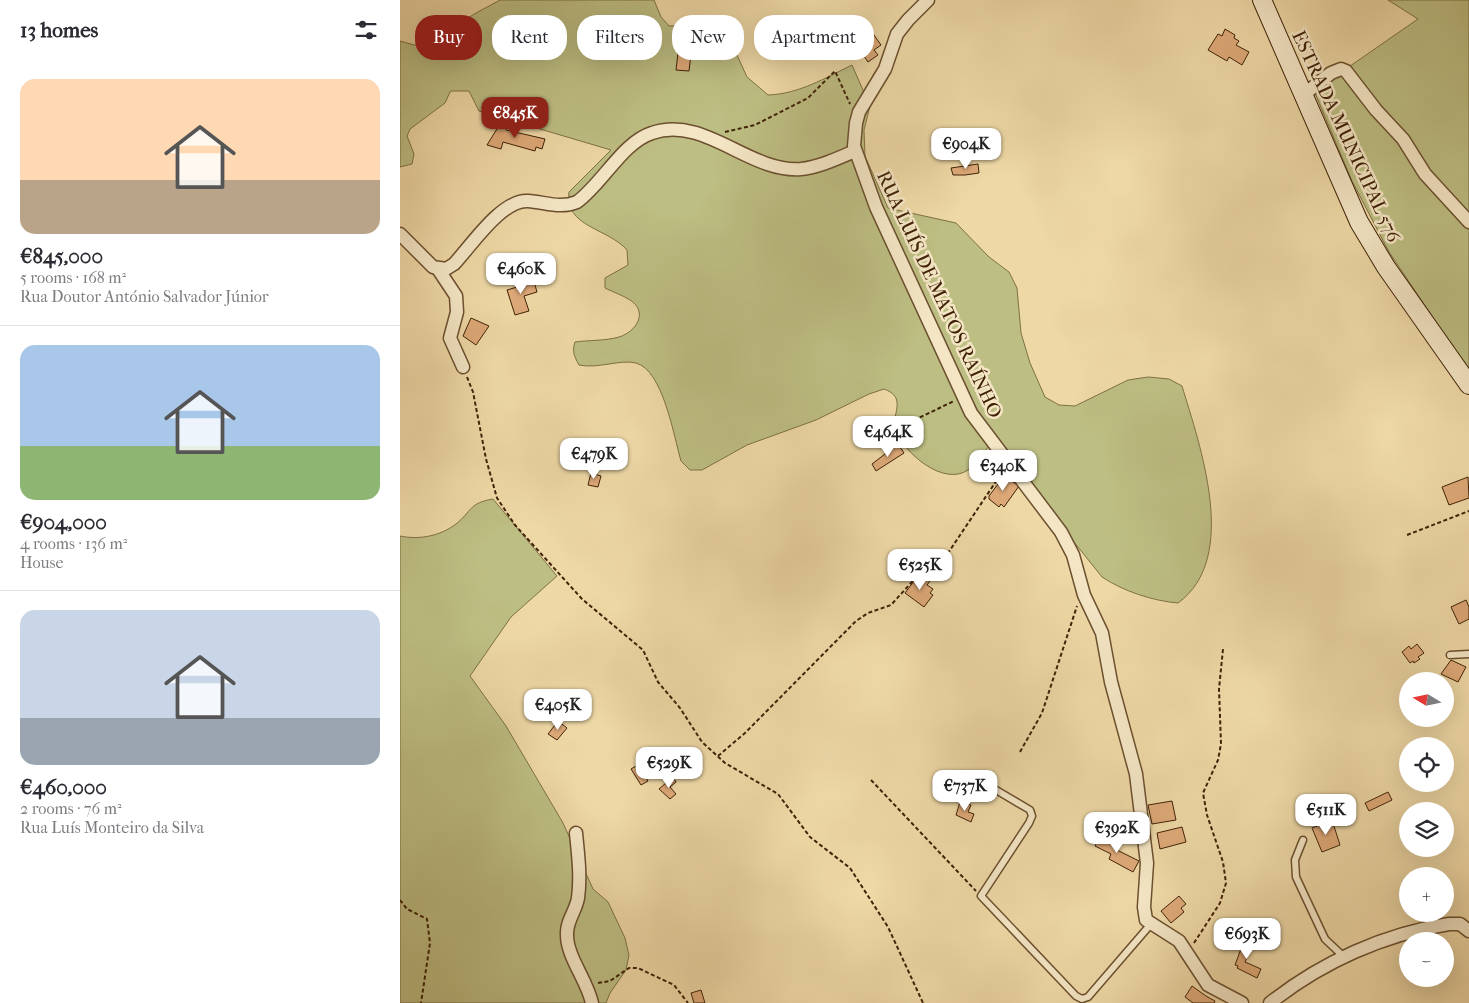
<!DOCTYPE html>
<html lang="en">
<head>
<meta charset="utf-8">
<style>
  :root { --surface:#fff; --page:#f2f2f3; --text:#2b2b33; --muted:#7c7c81; --line:#e1e1e2; --accent:#8f2418 }
  body { margin:0; font-family:"IM FELL French Canon",serif; background:var(--page); color:var(--text); height:100vh; display:flex; flex-direction:column; font-size:19px; white-space:nowrap }
  * { box-sizing:border-box; margin:0 }
  p { font-size:16px; color:var(--muted) }
  .icon { flex:none; width:28px; height:28px; fill:none; stroke:currentColor; stroke-width:2; stroke-linecap:round; stroke-linejoin:round }
  .map { position:relative; flex:1; overflow:hidden }
  .details { display:flex; flex-direction:column; background:var(--surface); width:400px }
  .details>* { flex:none }
  .hud { position:absolute; left:15px; top:15px; width:475px; height:45px; display:flex; gap:10px }
  .needle { width:32px; rotate:280deg }
  .buttons { position:absolute; left:999px; top:672px; display:grid; gap:10px }
  .buttons a { display:grid; place-items:center; width:55px; height:55px; border-radius:50%; background:var(--surface); box-shadow:0 5px 20px #0002; font-size:25px }
  .price { position:absolute; translate:-50% -42px; padding:0 11px; border-radius:10px; background:#fff; color:#222; font-size:16px; line-height:32px; filter:drop-shadow(0 1px 2px #0008) }
  .price::after { content:''; position:absolute; left:50%; top:30px; width:15px; height:11px; margin-left:-8px; background:inherit; clip-path:polygon(0 0,100% 0,50% 100%) }
  .price.on { background:var(--accent); color:#fff }
  ul { padding:0; list-style:none }
  li { display:grid; align-content:center; gap:10px; height:265px; padding:0 20px }
  li+li { border-top:1px solid var(--line) }
  li span { display:grid; place-items:center; height:155px; border-radius:15px; color:#555 }
  li>.icon { margin-inline-start:auto }
  span .icon { width:90px; height:90px; fill:#fffc; stroke-width:1 }
  li b { font-size:21px }
  h2 { display:flex; justify-content:space-between; align-items:center; height:60px; padding:0 20px; font-size:21px }
  .tag { padding:0 18px; border-radius:20px; background:var(--surface); box-shadow:0 5px 20px #0002; font-size:18px; line-height:45px }
  .tag.on { background:var(--accent); color:#fff }
  main { display:flex; flex:1; min-height:0 }
  .map>svg:first-child { display:block }
</style>
</head>
<body>
<main>
<section class="details">
<h2>13 homes<svg class="icon" aria-label="filters" viewBox="0 0 24 24"><path d="M4 7h16M4 17h16"/><circle cx="9" cy="7" r="2"/><circle cx="15" cy="17" r="2"/></svg></h2>
<ul>
<li><span style="background:linear-gradient(#ffd9b3 65%,#b9a48a 0)"><svg class="icon" aria-label="home" viewBox="0 0 24 24"><path d="M3 11l9-7 9 7M6 9v11h12V9"/></svg></span><div><b>€845,000</b><p>5 rooms · 168 m²</p><p>Rua Doutor António Salvador Júnior</p></div></li>
<li><span style="background:linear-gradient(#a9c7e8 65%,#8fb573 0)"><svg class="icon" aria-label="home" viewBox="0 0 24 24"><path d="M3 11l9-7 9 7M6 9v11h12V9"/></svg></span><div><b>€904,000</b><p>4 rooms · 136 m²</p><p>House</p></div></li>
<li><span style="background:linear-gradient(#c9d6e8 70%,#9aa5b1 0)"><svg class="icon" aria-label="home" viewBox="0 0 24 24"><path d="M3 11l9-7 9 7M6 9v11h12V9"/></svg></span><div><b>€460,000</b><p>2 rooms · 76 m²</p><p>Rua Luís Monteiro da Silva</p></div></li>
</ul>
</section>
<div class="map">
<svg width="1069" height="1003" viewBox="0 0 1069 1003">
  <rect width="100%" height="100%" fill="#eed8a6"/>
  <filter id="stains"><feTurbulence type="fractalNoise" baseFrequency=".004" numOctaves="4"/><feColorMatrix values="0 0 0 0 .2 0 0 0 0 .09 0 0 0 0 .02 0 0 0 .5 -.17"/></filter>
  <radialGradient id="worn" r=".72"><stop offset=".6" stop-color="#630" stop-opacity="0"/><stop offset="1" stop-color="#630" stop-opacity=".3"/></radialGradient>
  <g fill="#bdbe83" stroke="#7e7045">
    <path d="M100 0H254L261 17 269 26 304 25 325 37 336 53 347 77 368 95C399 94 425 78 452 65L470 106 464 130 465 156 488 208 556 223 589 257 609 272 617 288 621 333 630 363 645 397 659 405 675 406 728 380 748 377 769 379 782 386C800 446 840 558 778 603 753 601 723 591 702 577L594 442C583 450 579 463 568 470 543 487 503 452 495 429 492 419 500 408 496 398 493 393 489 391 484 389L469 394 416 420 347 445 302 470H290L281 461C274 437 263 370 236 363 220 359 199 369 179 365 174 356 172 351 175 342 189 340 205 341 219 337 236 332 249 312 230 300 222 295 213 292 205 288V278L228 265 227 250C208 228 164 227 169 192L211 150 79 111 69 91H52L50 92 45 103 10 129 7 136 14 154 12 164 0 167V41C46 55 34 42 65 20 76 12 88 7 100 0Z"/>
    <polygon points="988,0 1069,0 1069,371 989,252 952,181 914,91 1018,19"/>
    <path d="M93 499 157 576 111 617 70 676 106 726 163 823 193 889 208 902 225 938 229 955 226 970 210 993 206 1003H0V536C20 540 40 536 56 524 72 511 69 503 93 499Z"/>
  </g>
  <g fill="#dea978" stroke="#402207">
    <polygon points="467,25 481,45 474,50 478,55 468,62 455,43 457,41 452,35"/>
    <polygon points="825,29 835,35 834,38 839,41 836,45 849,52 842,65 829,57 827,61 808,50 818,34 822,36"/>
    <polygon points="278,53 291,54 289,71 276,70"/>
    <polygon points="100,124 107,126 106,130 145,139 142,149 136,147 135,151 103,142 101,149 87,145"/>
    <polygon points="578,164 579,173 565,175 553,175 551,168"/>
    <polygon points="133,278 137,292 124,296 129,311 115,315 107,290 117,287 116,283"/>
    <polygon points="71,318 89,326 76,345 63,336"/>
    <polygon points="498,444 504,453 476,471 472,464"/>
    <polygon points="191,473 201,476 198,487 188,485"/>
    <polygon points="604,476 619,486 604,507 601,504 599,507 589,499 589,496"/>
    <polygon points="1068,477 1069,498 1049,505 1042,487"/>
    <polygon points="522,576 530,581 527,585 533,589 530,593 533,595 524,607 505,593 517,577 520,579"/>
    <polygon points="1066,600 1069,607 1069,619 1059,624 1051,607"/>
    <polygon points="1017,644 1024,653 1018,657 1020,659 1014,663 1013,661 1010,663 1002,652 1009,646 1011,649"/>
    <polygon points="1051,660 1066,667 1058,682 1041,674"/>
    <polygon points="158,721 167,728 157,740 148,734"/>
    <polygon points="248,759 255,770 245,776 248,781 241,785 231,769"/>
    <polygon points="273,777 276,782 270,787 276,794 270,799 259,789"/>
    <polygon points="988,792 992,800 969,811 965,803"/>
    <polygon points="772,801 776,820 752,824 748,805"/>
    <polygon points="560,802 571,805 568,812 574,814 571,822 556,815"/>
    <polygon points="928,822 929,825 933,823 940,845 922,852 912,828"/>
    <polygon points="782,827 786,842 760,849 757,833"/>
    <polygon points="700,836 719,846 717,850 739,861 733,872 709,859 711,854 695,846"/>
    <polygon points="779,896 786,904 781,908 784,912 771,923 761,911"/>
    <polygon points="845,938 854,942 845,962 861,969 857,978 837,968 838,966 835,965"/>
    <polygon points="792,986 806,996 815,1001 814,1003 793,1003 785,997"/>
    <polygon points="301,990 305,1003 294,1003 291,993"/>
  </g>
  <g fill="none" stroke-linecap="round" stroke-linejoin="round">
    <defs>
      <g id="service">
        <polyline points="1050,655 1069,654"/>
        <polyline points="564,798 574,783 581,781 630,810 632,816 629,823 581,896 676,996 682,999 688,997 751,924"/>
        <polyline points="903,840 895,860 896,877 925,939 944,957"/>
      </g>
      <g id="minor">
        <polyline points="528,0 508,20 497,34 485,69 459,112 456,123 454,146 476,207 571,413 661,532 673,555 684,595 702,633 711,682 736,774 747,863 744,907 746,920 779,941 808,985 842,1003"/>
        <polyline points="902,96 931,73 941,69 946,71 976,110 1003,139 1025,174 1069,222"/>
        <path d="M0 234 33 267 46 269 54 264C71 246 102 199 128 201 145 202 160 209 177 202 202 184 223 142 252 133 305 115 349 173 401 169 420 167 438 158 455 151"/>
        <polyline points="38,269 56,296 57,312 50,338 63,367"/>
        <path d="M176 833C178 854 181 876 178 898 176 911 166 921 167 935 167 957 187 980 192 1003"/>
        <path d="M870 1003C922 962 984 934 1049 924H1060L1069 931"/>
      </g>
      <polyline id="secondary" points="862,0 959,222 986,267 1069,385"/>
    </defs>
    <use href="#service" stroke="#6c502f" stroke-width="9"/>
    <use href="#minor" stroke="#6c502f" stroke-width="15"/>
    <use href="#secondary" stroke="#402207" stroke-width="20"/>
    <g stroke="#402207" stroke-width="2" stroke-dasharray="4 2.5" stroke-linecap="butt">
      <polyline points="325,132 355,125 408,98 435,71 450,104"/>
      <polyline points="67,377 73,392 86,459 97,498 115,525 182,599 243,650 258,682 280,708 302,742 325,763 378,794 410,837 450,868 488,927 523,1003"/>
      <polyline points="473,440 554,401"/>
      <polyline points="1007,535 1069,511"/>
      <polyline points="620,752 642,713 677,606"/>
      <polyline points="318,756 345,733 456,621 468,613 491,605 520,573 536,571 603,471"/>
      <polyline points="471,780 576,891"/>
      <polyline points="0,900 7,909 27,919 30,943 21,1003"/>
      <polyline points="794,943 820,903 826,883 823,862 807,815 803,793 818,760 821,744 819,689 823,649"/>
      <polyline points="198,983 210,981 229,968 238,968 274,985 288,1003"/>
    </g>
    <use href="#service" stroke="#f4e6c5" stroke-width="6"/>
    <use href="#minor" stroke="#f4e6c5" stroke-width="12"/>
    <use href="#secondary" stroke="#f4e6c5" stroke-width="18"/>
  </g>
  <g text-anchor="middle" stroke-width="5" stroke-linejoin="round" paint-order="stroke">
    <g font-size="19" fill="#402207" stroke="#f4e6c5">
      <text transform="translate(947 136) rotate(65)" y="7">ESTRADA MUNICIPAL 576</text>
      <text transform="translate(540 294) rotate(65)" y="7">RUA LUÍS DE MATOS RAÍNHO</text>
    </g>
  </g>
  <rect width="100%" height="100%" filter="url(#stains)"/>
  <rect width="100%" height="100%" fill="url(#worn)"/>
</svg>
<div class="buttons">
<a><svg class="needle" viewBox="-14 -14 28 28"><path d="M0-13l5 13h-10z" fill="#e53935"/><path d="M0 13l5-13h-10z" fill="#7c7c81"/></svg></a>
<a><svg class="icon" aria-label="locate" viewBox="0 0 24 24"><circle cx="12" cy="12" r="6"/><path d="M12 2v4M12 18v4M2 12h4M18 12h4"/></svg></a>
<a><svg class="icon" aria-label="layers" viewBox="0 0 24 24"><path d="M12 4l9 5-9 5-9-5zM3 14l9 5 9-5"/></svg></a>
<a>+</a>
<a>−</a>
</div>
<b class="price on" style="left:115px;top:139px">€845K</b>
<b class="price" style="left:566px;top:170px">€904K</b>
<b class="price" style="left:121px;top:295px">€460K</b>
<b class="price" style="left:488px;top:458px">€464K</b>
<b class="price" style="left:194px;top:480px">€479K</b>
<b class="price" style="left:603px;top:492px">€340K</b>
<b class="price" style="left:520px;top:591px">€525K</b>
<b class="price" style="left:158px;top:731px">€405K</b>
<b class="price" style="left:269px;top:789px">€529K</b>
<b class="price" style="left:565px;top:812px">€737K</b>
<b class="price" style="left:926px;top:836px">€511K</b>
<b class="price" style="left:717px;top:854px">€392K</b>
<b class="price" style="left:847px;top:960px">€693K</b>
<div class="hud">
<a class="tag on">Buy</a>
<a class="tag">Rent</a>
<a class="tag">Filters</a>
<a class="tag">New</a>
<a class="tag">Apartment</a>
</div>
</div>
</main>
</body>
</html>
